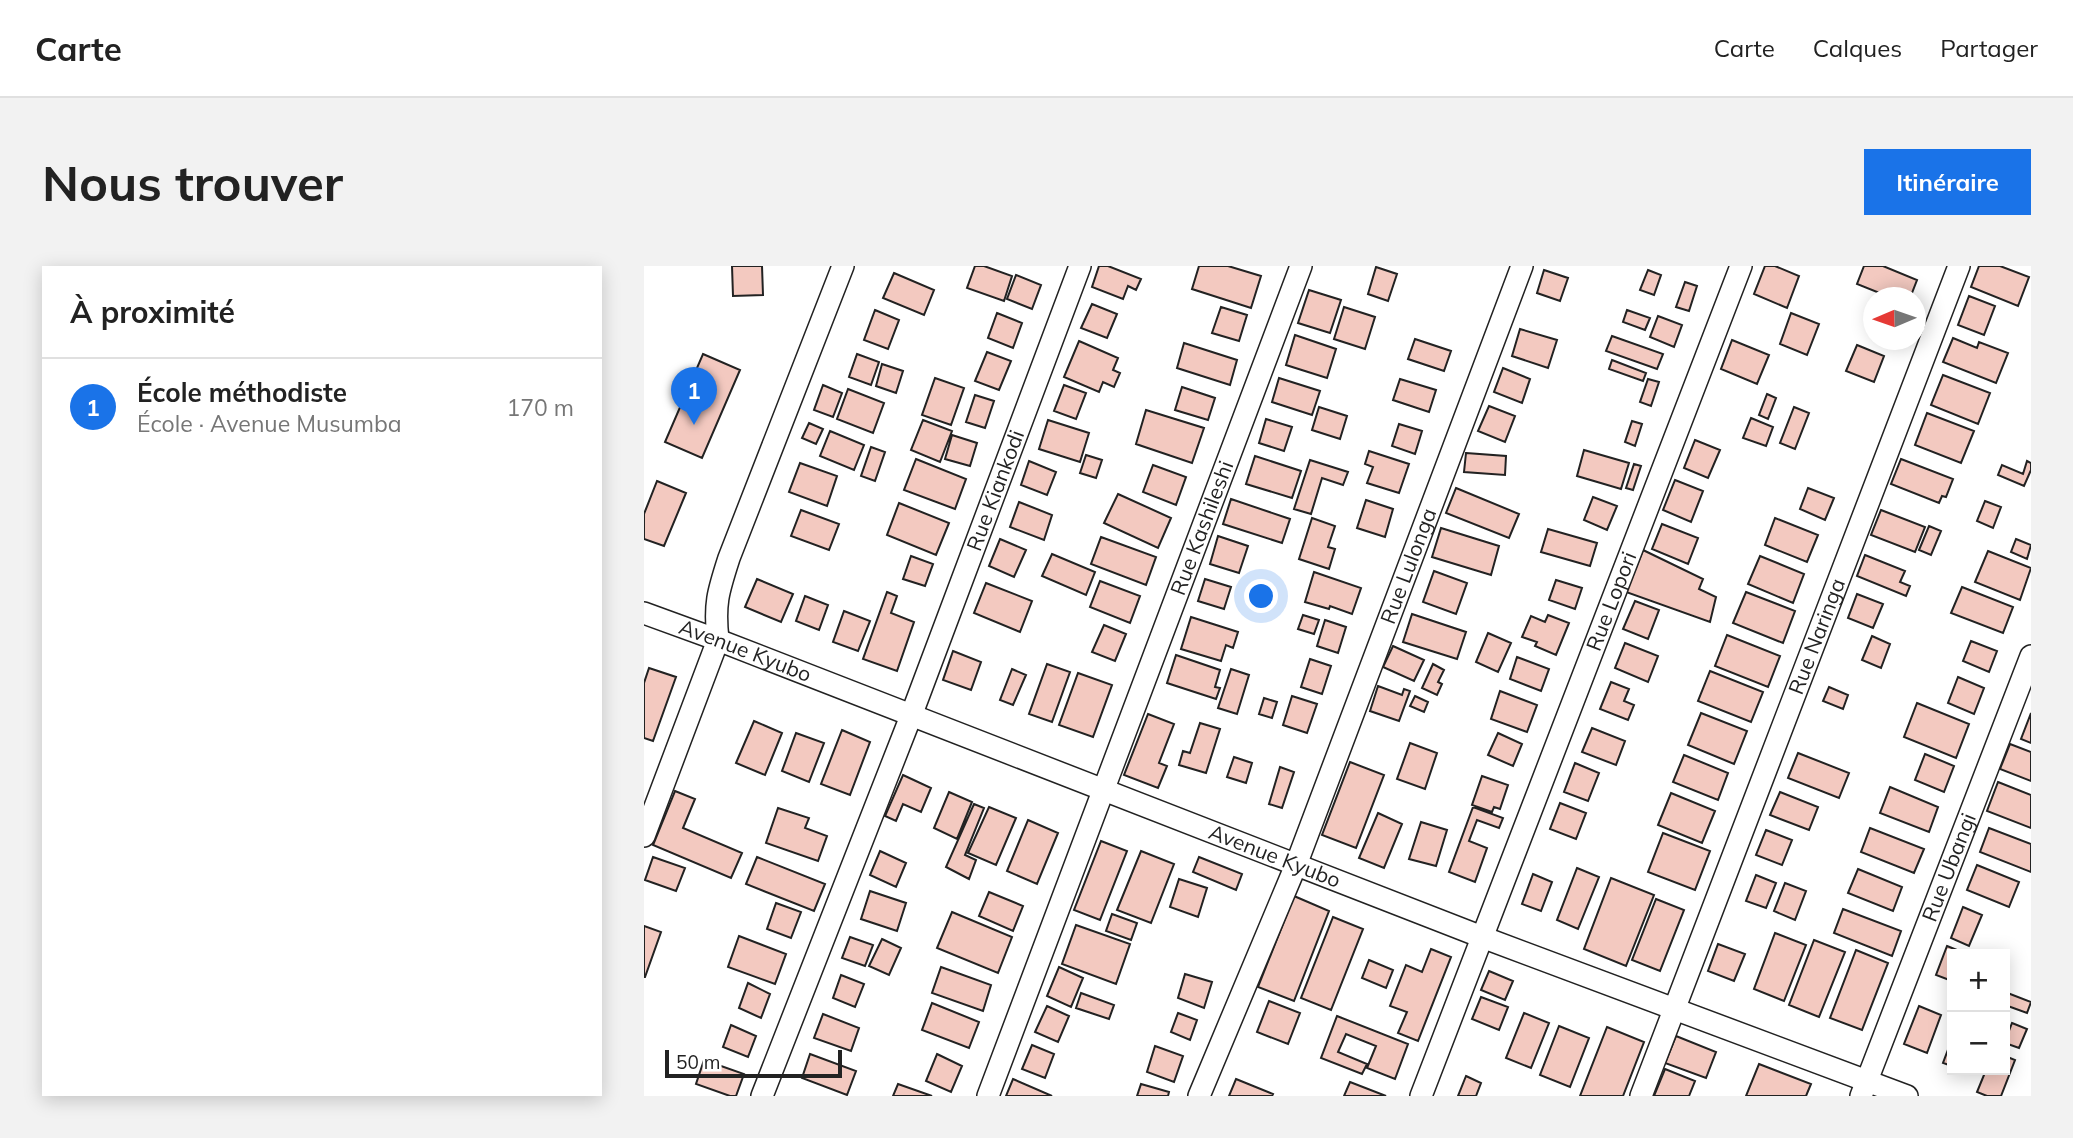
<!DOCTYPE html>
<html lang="fr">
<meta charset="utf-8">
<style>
:root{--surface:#fff;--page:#f2f2f2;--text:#222;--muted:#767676;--line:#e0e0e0;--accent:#1a73e8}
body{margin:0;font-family:Mulish,sans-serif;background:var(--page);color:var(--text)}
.controls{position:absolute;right:21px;bottom:21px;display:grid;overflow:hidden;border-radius:0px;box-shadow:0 4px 18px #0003}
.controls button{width:63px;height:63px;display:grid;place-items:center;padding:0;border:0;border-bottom:2px solid var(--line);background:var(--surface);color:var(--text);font:35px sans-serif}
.compass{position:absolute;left:1219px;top:21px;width:63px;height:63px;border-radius:50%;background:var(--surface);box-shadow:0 4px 18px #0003;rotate:268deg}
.scale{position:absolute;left:21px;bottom:18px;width:177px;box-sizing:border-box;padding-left:7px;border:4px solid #222;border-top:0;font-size:19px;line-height:24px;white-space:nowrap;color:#222;-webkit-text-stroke:5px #fff;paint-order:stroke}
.you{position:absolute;left:618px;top:331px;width:24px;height:24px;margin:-18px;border:5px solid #fff;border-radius:50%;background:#1a73e8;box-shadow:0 0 0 10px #1a73e833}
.badge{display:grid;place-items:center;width:46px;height:46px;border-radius:50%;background:var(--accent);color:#fff;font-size:23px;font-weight:700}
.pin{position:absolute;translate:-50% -58px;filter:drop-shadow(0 2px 4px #0008)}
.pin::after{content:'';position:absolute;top:37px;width:24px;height:21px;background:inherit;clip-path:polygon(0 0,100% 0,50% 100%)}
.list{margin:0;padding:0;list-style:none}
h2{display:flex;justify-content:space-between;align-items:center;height:91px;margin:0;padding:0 28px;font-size:30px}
h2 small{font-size:23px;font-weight:400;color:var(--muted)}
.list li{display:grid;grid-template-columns:46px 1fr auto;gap:21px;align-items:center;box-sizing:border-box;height:98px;padding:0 28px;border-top:2px solid var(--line)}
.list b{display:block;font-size:26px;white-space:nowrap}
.list p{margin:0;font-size:23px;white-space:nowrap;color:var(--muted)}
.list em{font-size:23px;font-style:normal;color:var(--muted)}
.map{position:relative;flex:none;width:1387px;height:830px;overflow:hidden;border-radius:0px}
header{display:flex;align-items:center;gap:42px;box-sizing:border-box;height:98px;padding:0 35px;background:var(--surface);border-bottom:2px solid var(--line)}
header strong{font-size:33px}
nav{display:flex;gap:38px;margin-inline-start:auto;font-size:24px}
.intro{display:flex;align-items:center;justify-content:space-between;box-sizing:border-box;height:168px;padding:0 42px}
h1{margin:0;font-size:49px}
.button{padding:18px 32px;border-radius:0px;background:var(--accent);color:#fff;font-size:24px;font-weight:700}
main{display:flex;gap:42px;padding:0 42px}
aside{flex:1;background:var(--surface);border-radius:0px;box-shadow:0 4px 18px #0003}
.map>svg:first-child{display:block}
.building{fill:#f3c9c0;stroke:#222;stroke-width:2}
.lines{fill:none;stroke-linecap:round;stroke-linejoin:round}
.minor-casing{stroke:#222;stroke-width:24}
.minor{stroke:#fff;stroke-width:21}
.labels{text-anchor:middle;stroke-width:5;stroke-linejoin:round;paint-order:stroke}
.street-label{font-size:21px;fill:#222;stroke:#fff}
</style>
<header>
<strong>Carte</strong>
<nav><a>Carte</a><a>Calques</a><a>Partager</a></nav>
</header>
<div class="intro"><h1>Nous trouver</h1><a class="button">Itinéraire</a></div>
<main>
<aside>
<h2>À proximité<small></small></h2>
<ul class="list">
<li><span class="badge">1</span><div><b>École méthodiste</b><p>École · Avenue Musumba</p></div><em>170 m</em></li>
</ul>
</aside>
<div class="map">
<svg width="1387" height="830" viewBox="0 0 1387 830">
<rect width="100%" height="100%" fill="#fff"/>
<path class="building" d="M88 0H118L119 29 89 30Z
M331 0H340L368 10 360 35 323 22Z
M455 0H464L497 13 492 24 484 20 479 33 448 21Z
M555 0H584L617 10 607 42 548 23Z
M1121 0H1131L1155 10 1143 42 1110 28Z
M1220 0H1239L1273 14 1266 32H1248L1213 18Z
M1335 0H1356L1385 11 1374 40 1327 21Z
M732 1 753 8 744 35 724 28Z
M900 4 924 12 916 35 893 27Z
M1004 4 1017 9 1010 29 996 24Z
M250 7 290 24 280 49 239 32Z
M372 9 397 19 388 43 363 33Z
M1041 16 1053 20 1045 45 1032 41Z
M665 24 697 34 686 67 654 57Z
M1325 30 1351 40 1340 69 1314 59Z
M448 38 473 48 463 72 437 62Z
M577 41 603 49 595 75 568 67Z
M700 41 731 51 721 83 690 73Z
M231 44 255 54 244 83 220 74Z
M983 44 1006 52 1001 64 979 56Z
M353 47 378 57 369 82 344 72Z
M1147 47 1175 58 1163 89 1136 78Z
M1014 50 1038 59 1030 81 1006 71Z
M876 63 913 74 904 102 868 90Z
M651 69 692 83 683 112 642 99Z
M968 70 1019 88 1013 103 962 85Z
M1309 72 1333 82 1335 76 1364 87 1352 117 1299 96Z
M771 73 807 85 800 105 764 93Z
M1088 74 1125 89 1113 118 1077 103Z
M435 75 474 92 469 104 476 107 470 121 459 116 455 126 420 111Z
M540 77 593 94 586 119 533 102Z
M1213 79 1240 90 1230 116 1202 105Z
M343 86 367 95 355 124 331 115Z
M59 88 96 104 58 192 21 176Z
M213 88 235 96 227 119 205 111Z
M968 94 1002 107 999 115 965 103Z
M238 98 259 105 252 127 232 120Z
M859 102 886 113 878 137 850 126Z
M1299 109 1346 127 1334 158 1287 139Z
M291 112 320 122 307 159 278 149Z
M635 112 676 125 668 149 628 136Z
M756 113 792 124 785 146 749 134Z
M1004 113 1015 116 1007 140 996 136Z
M179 119 198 127 189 151 170 144Z
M420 119 442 127 432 153 410 145Z
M538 121 571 132 564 154 531 144Z
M204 123 240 137 229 167 193 153Z
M1123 128 1132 132 1124 153 1115 149Z
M331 129 350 135 341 162 322 156Z
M845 140 871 150 861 176 834 165Z
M675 141 703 150 696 173 668 164Z
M1150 141 1165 147 1151 183 1136 177Z
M502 144 560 162 548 197 492 178Z
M1283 147 1330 165 1317 197 1271 179Z
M1107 152 1129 161 1122 180 1099 172Z
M622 153 648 161 640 185 615 177Z
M279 154 308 165 296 196 267 184Z
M404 154 445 167 436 196 395 183Z
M988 155 998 158 991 180 981 176Z
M165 157 179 163 172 178 158 172Z
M755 158 778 165 771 188 748 180Z
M186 165 220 179 210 204 176 190Z
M308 169 333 177 326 200 301 193Z
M1051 174 1076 184 1064 212 1040 202Z
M227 181 241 186 231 215 217 210Z
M940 184 985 197 977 223 933 210Z
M725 185 765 198 755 227 723 217 729 201 721 198Z
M822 187 862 190 861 209 820 206Z
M442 189 458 194 452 212 436 207Z
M611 190 657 205 648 232 602 218Z
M272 193 322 213 311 243 260 224Z
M1257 193 1309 213 1302 231 1298 230 1295 237 1247 218Z
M666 194 704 206 699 219 678 212 667 248 650 243Z
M385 195 412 206 403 229 377 219Z
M1383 195 1387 197V204L1380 220 1354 209 1358 199 1379 208Z
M156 197 193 210 183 240 145 226Z
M990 198 997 200 989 224 982 222Z
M509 199 542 211 532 239 499 226Z
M1031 214 1059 225 1047 256 1019 244Z
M13 215 42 227 20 280 0 273V248Z
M812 222 875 248 865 272 802 247Z
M1164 222 1190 232 1181 254 1156 243Z
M474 228 527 252 514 282 460 257Z
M949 231 973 240 963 264 940 254Z
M587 233 646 253 638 277 579 258Z
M722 234 749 243 741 271 713 262Z
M1341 235 1357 241 1349 262 1333 255Z
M375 236 408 249 400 274 366 261Z
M255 237 305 257 292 289 243 269Z
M157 244 195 258 185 284 147 270Z
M1237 244 1281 261 1271 286 1227 269Z
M668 252 691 260 684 281 691 283 685 303 655 293Z
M1131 252 1174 269 1163 296 1121 279Z
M1018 258 1054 272 1044 298 1008 283Z
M1285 260 1297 265 1287 289 1275 284Z
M797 262 855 280 847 309 788 291Z
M904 263 953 277 946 300 897 286Z
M574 270 604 280 595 307 566 298Z
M457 271 512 291 502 319 447 298Z
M356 273 382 284 370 311 345 300Z
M1372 273 1387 279 1383 293 1367 286Z
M999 284 1059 313 1055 323 1072 331 1066 356 982 326Z
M1344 285 1387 302 1376 334 1331 316Z
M408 288 451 306 442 329 398 310Z
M1221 289 1261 305 1256 316 1266 320 1262 330 1213 310Z
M267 290 289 298 281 320 259 313Z
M1116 290 1160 308 1149 337 1104 318Z
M790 305 823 317 812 348 779 336Z
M670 306 717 322 708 348 686 340 685 343 661 336Z
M113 313 149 328 137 356 101 341Z
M561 313 587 321 580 343 554 335Z
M912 314 938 322 931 343 905 334Z
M456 315 496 330 486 357 446 341Z
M342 317 388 335 376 366 330 347Z
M1318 321 1369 341 1359 367 1307 347Z
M243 326 253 330 247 347 270 356 253 405 219 393Z
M1102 326 1151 345 1139 377 1089 357Z
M1213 328 1239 338 1229 362 1204 352Z
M161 330 184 339 175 364 152 355Z
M991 335 1015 344 1004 373 979 363Z
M200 345 226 355 214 385 189 376Z
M768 348 822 366 813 393 759 376Z
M659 349 675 354 670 368 654 363Z
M904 349 925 357 912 389 891 380 893 376 878 371 887 350 901 356Z
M547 351 594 366 589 382 582 379 577 395 537 383Z
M681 354 702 361 694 387 673 380Z
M460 359 482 368 471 395 448 386Z
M844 367 867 377 854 406 832 396Z
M1083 369 1136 390 1124 421 1071 400Z
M1228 370 1246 378 1237 402 1218 394Z
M1327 375 1353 385 1345 406 1319 395Z
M981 377 1014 390 1004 416 971 402Z
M749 380 780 394 770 415 739 401Z
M309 385 337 396 327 424 299 414Z
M532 389 576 404 571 421 576 422 572 433 523 417Z
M873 391 905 403 897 425 866 413Z
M666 393 687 400 678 428 657 421Z
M403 398 426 406 408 456 385 448Z
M789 398 800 404 794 416 798 418 793 429 778 422Z
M5 402 32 411 9 475 0 472V417Z
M368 403 382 409 369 439 356 434Z
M587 403 605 409 593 448 574 442Z
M1066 405 1119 426 1107 456 1054 435Z
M434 407 468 419 449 471 415 459Z
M1314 411 1340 422 1330 448 1304 437Z
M967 416 985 423 980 435 990 439 984 454 956 443Z
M734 420 758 429 760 423 766 425 755 455 726 445Z
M1185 421 1204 429 1199 443 1179 435Z
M856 425 893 439 883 466 847 453Z
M648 430 673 438 663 467 639 459Z
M771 430 784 436 780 446 766 440Z
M620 432 633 436 628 452 615 448Z
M1273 437 1325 458 1312 492 1260 471Z
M1057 447 1103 465 1090 498 1044 479Z
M1387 447V477L1377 473Z
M504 448 530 458 515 497 523 500 514 522 480 509Z
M110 455 138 467 121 509 92 497Z
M556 457 576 463 562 507 535 499 539 485 546 487Z
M948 462 981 475 972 499 938 486Z
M198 464 226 476 206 529 177 518Z
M152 467 180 477 165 516 138 505Z
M854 467 878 478 869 500 844 489Z
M766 477 793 487 781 523 753 513Z
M1366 478 1387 486V515L1356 503Z
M1154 487 1205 507 1195 532 1144 512Z
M1281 488 1310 500 1300 526 1271 514Z
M1040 489 1084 507 1074 534 1029 516Z
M590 491 608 497 602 517 583 511Z
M706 496 740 509 712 582 678 569Z
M931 497 955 507 944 535 920 526Z
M636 501 650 506 638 542 625 538Z
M259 509 287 522 277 546 259 538 252 555 241 550Z
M838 510 864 519 856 543 850 541 848 546 828 539Z
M1354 516 1387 529V562L1343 545Z
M1246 521 1294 541 1285 566 1236 547Z
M31 525 51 533 39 562 98 587 87 612 9 579Z
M305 526 328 536 313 573 290 562Z
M1136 526 1174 541 1165 564 1126 549Z
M1027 527 1071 545 1058 577 1014 559Z
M916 537 942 547 932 573 906 563Z
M330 538 340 542 321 589 332 594 325 613 302 601Z
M345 541 372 552 352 599 324 587Z
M829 541 859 552 855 562 833 554 825 575 843 582 831 616 805 606Z
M134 542 165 552 161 562 183 570 174 595 122 577Z
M734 547 758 558 740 602 715 592Z
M384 554 414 567 393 618 363 605Z
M777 556 803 564 792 600 765 593Z
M1226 562 1280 583 1270 607 1217 586Z
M1345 562 1387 578V606L1336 586Z
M1122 564 1148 574 1138 599 1112 589Z
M1019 567 1066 585 1051 624 1004 606Z
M457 575 483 585 456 654 430 644Z
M236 585 262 597 252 621 226 609Z
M497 585 530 598 507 657 473 644Z
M9 591 41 602 32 625 1 614Z
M113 591 181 618 170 645 102 618Z
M555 591 598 608 592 624 549 606Z
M1333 599 1375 616 1365 641 1323 624Z
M933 602 955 611 934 663 913 654Z
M1214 603 1258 621 1249 645 1204 627Z
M889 608 908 616 897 645 878 638Z
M1112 609 1132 617 1122 642 1102 635Z
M967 612 1010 629 982 700 940 683Z
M535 613 563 622 554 651 526 641Z
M1141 617 1162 625 1151 654 1130 645Z
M226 625 262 637 253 665 217 653Z
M345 626 379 640 369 665 335 650Z
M650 630 685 645 650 735 614 721Z
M1012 633 1040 644 1016 705 988 694Z
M132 637 157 646 147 672 123 663Z
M1319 641 1338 649 1325 680 1307 672Z
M1199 643 1257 665 1248 690 1190 667Z
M308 646 368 671 354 707 293 682Z
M468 648 493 657 487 674 462 665Z
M689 651 719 663 687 744 657 732Z
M432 659 486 678 472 718 418 698Z
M0 660 17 666 1 711H0Z
M1131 667 1162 679 1140 735 1110 723Z
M95 670 142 688 131 718 84 701Z
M206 671 229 679 221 700 198 692Z
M238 673 257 682 245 709 225 700Z
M1170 674 1201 686 1175 751 1145 739Z
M1074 678 1101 688 1090 715 1064 705Z
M1303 680 1323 688H1308V715L1292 709Z
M787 683 807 691 774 775 754 767 763 746 746 740 762 699 778 706Z
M1212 684 1244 697 1218 764 1186 752Z
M725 694 749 704 742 722 718 712Z
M297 701 347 719 339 745 288 727Z
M415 701 439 712 427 741 403 730Z
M845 705 869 715 861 734 837 724Z
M541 708 568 716 560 742 534 732Z
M197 709 220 718 211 741 189 732Z
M104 717 126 728 117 752 95 742Z
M1361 726 1387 736 1383 747 1361 739Z
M437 727 470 739 465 753 432 742Z
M837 731 864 741 855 764 828 753Z
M625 735 656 747 644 778 613 766Z
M288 737 335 756 325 782 278 764Z
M403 740 425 750 414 776 391 766Z
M1275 740 1297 749 1283 787 1260 778Z
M534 747 553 754 546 774 527 766Z
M880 747 905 757 887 802 862 792Z
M179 748 215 762 207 785 170 772Z
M693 750 764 778 751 813 723 802 732 780 702 768 694 786 723 798 718 808 677 792Z
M1368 757 1383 763 1375 782 1361 777V770H1363Z
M87 759 112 770 104 791 79 781Z
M915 760 945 772 926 821 896 809Z
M963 761 1000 776 979 830H936Z
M1032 770 1072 786 1062 812 1021 797Z
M1308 773V800L1299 797Z
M388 779 410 788 401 812 378 803Z
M511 780 539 790 530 816 503 806Z
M166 788 212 805 203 829 158 812Z
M293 788 318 800 307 826 282 815Z
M1361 790 1371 794 1357 830H1343L1333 826 1342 804H1361Z
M60 794 100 808 92 830H86L52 818Z
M1115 798 1167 818 1162 830H1102Z
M1021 803 1051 815 1045 830H1010Z
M822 810 837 817 832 830H814Z
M369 813 408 830H362Z
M592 813 629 828 628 830H585Z
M706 816 742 830H700Z
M254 818 288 830H249Z
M497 818 525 826 524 830H493Z"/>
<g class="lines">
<defs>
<g id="minor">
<path id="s1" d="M0 347 74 374 838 671 1263 830"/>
<path d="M0 570 74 374C70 338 74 326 85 292L199 0"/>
<path id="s2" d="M118 830 267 450 436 0"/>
<path id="s3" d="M344 830 657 0"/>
<path id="s4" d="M555 830 652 599 878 0"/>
<path id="s5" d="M777 830 1097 0"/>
<path id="s6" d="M997 830 1315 0"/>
<path id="s7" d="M1217 830 1387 390"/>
</g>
</defs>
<use href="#minor" class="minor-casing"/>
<use href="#minor" class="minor"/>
</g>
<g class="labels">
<g class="street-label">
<text dy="7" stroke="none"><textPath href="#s2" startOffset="649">Rue Kiankodi</textPath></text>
<text dy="7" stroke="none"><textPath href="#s3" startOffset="607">Rue Kashileshi</textPath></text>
<text dy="7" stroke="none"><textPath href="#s4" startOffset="570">Rue Lulonga</textPath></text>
<text dy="7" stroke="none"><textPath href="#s5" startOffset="530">Rue Lopori</textPath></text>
<text dy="7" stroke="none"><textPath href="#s6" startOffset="492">Rue Naringa</textPath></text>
<text dy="7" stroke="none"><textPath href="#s1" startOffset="108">Avenue Kyubo</textPath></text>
<text dy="7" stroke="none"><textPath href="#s1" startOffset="676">Avenue Kyubo</textPath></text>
<text dy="7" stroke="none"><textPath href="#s7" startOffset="245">Rue Ubangi</textPath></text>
</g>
</g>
</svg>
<div class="controls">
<button>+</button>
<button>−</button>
</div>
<svg class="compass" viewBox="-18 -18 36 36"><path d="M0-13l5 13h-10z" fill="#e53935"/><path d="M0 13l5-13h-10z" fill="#767676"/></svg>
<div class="scale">50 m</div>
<div class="you"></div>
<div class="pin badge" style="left:50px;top:159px">1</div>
</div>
</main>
